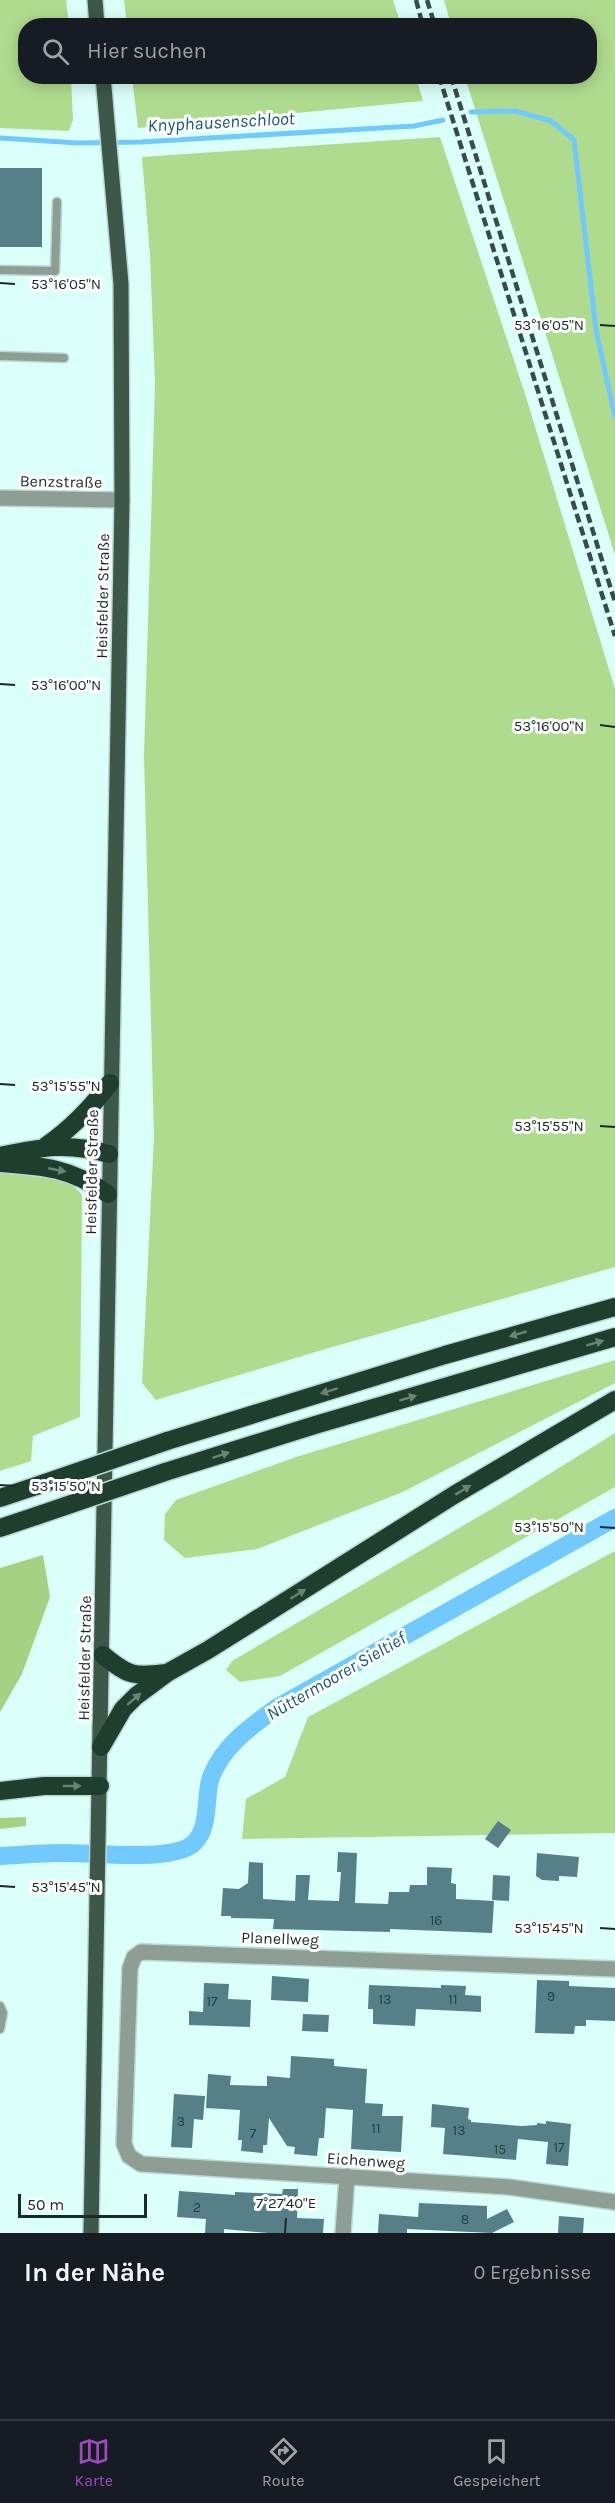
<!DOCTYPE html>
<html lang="de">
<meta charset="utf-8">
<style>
:root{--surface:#171b24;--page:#20242c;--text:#f1f3f6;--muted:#9ea1a6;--line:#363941;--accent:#9b4bbb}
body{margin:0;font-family:Karla,sans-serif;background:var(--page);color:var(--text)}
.scale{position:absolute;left:18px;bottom:15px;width:129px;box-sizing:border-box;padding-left:6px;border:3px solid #192b28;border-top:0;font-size:16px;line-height:21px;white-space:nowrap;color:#192b28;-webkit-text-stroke:4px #fff;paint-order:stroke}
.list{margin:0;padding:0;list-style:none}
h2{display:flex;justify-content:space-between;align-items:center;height:78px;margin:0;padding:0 24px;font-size:26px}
h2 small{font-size:20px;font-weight:400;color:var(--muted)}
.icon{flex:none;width:33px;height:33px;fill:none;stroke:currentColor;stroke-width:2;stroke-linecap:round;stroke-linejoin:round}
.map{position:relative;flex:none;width:615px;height:2233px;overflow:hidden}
.search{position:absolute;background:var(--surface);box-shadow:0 3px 15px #0003;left:18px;right:18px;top:18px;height:66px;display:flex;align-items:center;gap:15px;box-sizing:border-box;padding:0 21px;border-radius:24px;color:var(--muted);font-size:22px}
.sheet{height:186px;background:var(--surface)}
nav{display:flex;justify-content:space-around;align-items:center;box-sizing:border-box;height:84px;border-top:2px solid var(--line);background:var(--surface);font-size:16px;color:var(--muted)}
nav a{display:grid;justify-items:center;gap:3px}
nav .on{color:var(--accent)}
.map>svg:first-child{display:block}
.green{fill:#afdb8e}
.forest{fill:#a5d183}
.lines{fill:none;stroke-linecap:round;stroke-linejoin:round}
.stream{stroke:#71c9fe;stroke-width:5}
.canal{stroke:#71c9fe;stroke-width:18}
.building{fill:#567f87}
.service-casing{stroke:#b8d9d3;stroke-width:11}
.minor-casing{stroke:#b8d9d3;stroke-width:18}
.primary-casing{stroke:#b8d9d3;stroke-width:18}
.motorway-casing{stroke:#b8d9d3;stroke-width:21}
.service{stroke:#8f9e95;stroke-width:8}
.minor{stroke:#8f9e95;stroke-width:15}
.primary{stroke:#3d5748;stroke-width:15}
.motorway{stroke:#1f3e2d;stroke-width:18}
.rail{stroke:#374c48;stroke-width:4.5;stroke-dasharray:9 4.5;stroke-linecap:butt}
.motorway-bridge-casing{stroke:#b8d9d3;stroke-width:21;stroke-linecap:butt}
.motorway-bridge{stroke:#1f3e2d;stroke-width:18}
.oneway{fill:#6d8276}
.ticks{fill:none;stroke:#192b28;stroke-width:2}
.labels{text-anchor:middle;stroke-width:6;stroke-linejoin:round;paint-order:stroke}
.number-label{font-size:14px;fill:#284040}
.street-label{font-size:16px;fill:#192b28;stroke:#fff}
.water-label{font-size:18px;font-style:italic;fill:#14587b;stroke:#fff}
.ticks-label{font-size:15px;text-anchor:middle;fill:#192b28;stroke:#fff;stroke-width:6;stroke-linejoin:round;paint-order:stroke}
</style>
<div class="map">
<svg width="615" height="2233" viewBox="0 0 615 2233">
<rect width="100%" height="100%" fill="#dbfff9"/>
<path class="green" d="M0 0H66L69 25 26 26V76L71 77 73 120 69 131 0 128Z
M124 0H393L401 25H127Z
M444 0H615V555L465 77 590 76V26L451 25Z
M132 77H416L423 101 138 128Z
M440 137 526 397 615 689V1267L329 1348 156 1400 142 1383 154 1137 144 756 155 384 150 255 142 157Z
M0 1169C27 1171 64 1171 82 1195L80 1417 33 1436 31 1461 0 1471Z
M615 1360V1383L403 1492 257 1549 185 1558 164 1540 165 1514 176 1500 296 1457Z
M615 1433V1487L280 1676 240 1682 226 1670 232 1661 512 1497Z
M615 1551V1833L242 1839 246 1799 285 1777 308 1717Z"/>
<path class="forest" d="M43 1555 50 1597 22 1674 0 1712V1568Z
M26 1817V1826L0 1829V1818Z"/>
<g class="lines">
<path class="stream" d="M471 112 515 111 551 121 574 140 596 330 615 417
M0 138 78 143 141 142 414 126 443 120"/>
<path class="canal" d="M0 1856C20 1855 40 1853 59 1853 89 1852 174 1863 194 1843 211 1826 204 1798 211 1777 223 1746 250 1727 276 1708L615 1518"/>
</g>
<path class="building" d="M0 168H42V247H0Z
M498 1821 511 1830 498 1848 485 1839Z
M338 1852 357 1853 355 1903 388 1904 389 1892H409L410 1885H427V1867L452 1868 451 1883 456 1884V1899L494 1901 492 1933 390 1929V1932L273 1929 274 1919 231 1918V1916H221L223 1888 239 1889 248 1883 249 1862 263 1863V1899L295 1901 296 1875H310L308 1900 339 1901 341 1872H337Z
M537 1853 579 1857 577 1877 559 1876V1881L542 1880 536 1876Z
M493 1875 510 1876 509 1901 492 1900Z
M272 1976 309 1979 308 2002 271 2000Z
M537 1980 569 1981V1986L615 1988V2021L586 2020V2026H575L574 2034 535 2033Z
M204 1983 229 1984 228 1999 251 2000 250 2027 189 2025V2011L203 2012Z
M369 1985 441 1988V1985L466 1986 465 1995 481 1996V2012L416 2009 415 2026 373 2024V2009H368Z
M303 2014 329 2015 328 2032 302 2031Z
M291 2056 334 2059V2066L367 2069 365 2103 383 2104 382 2116H403L401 2152 351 2149 353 2110 326 2108 324 2138H319L317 2156 294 2154 295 2147 287 2146 269 2118 267 2145H263V2153L241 2151 242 2140H238L240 2110 206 2108 208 2074 231 2076 230 2085 267 2086V2076L290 2078Z
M174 2094 205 2096 203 2120 194 2119 192 2148 171 2147Z
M432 2104 469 2108 468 2119 471 2120V2122L522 2126 537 2125V2123L546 2124V2121L571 2124 568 2166 546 2164 548 2142 518 2139 516 2160 443 2154 445 2128 431 2127Z
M283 2189H298L297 2218 324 2219 323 2233H268L224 2229V2233H205L206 2219 177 2217 179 2191 235 2195V2192L282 2194Z
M419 2203 487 2206V2219L507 2209 514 2222 492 2233 407 2229V2233H378L379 2214 418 2217Z
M559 2216 584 2218 583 2233H558Z"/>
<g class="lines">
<defs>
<path id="service" d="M0 270 55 271 57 202
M0 356 64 358
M0 2006 3 2013 0 2029"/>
<path id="minor" d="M0 498 122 500
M615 1969 141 1952 134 1957 130 1968 124 2144 129 2156 141 2164 509 2187 615 2202
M343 2233 347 2176"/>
<path id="primary" d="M95 0 97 26
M91 2233 122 500 121 284 103 76"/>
<path id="motorway" d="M46 1146C72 1128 91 1108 110 1083
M0 1156C41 1147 68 1142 109 1154
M0 1163C44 1166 71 1168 108 1194
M167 1441 445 1355 615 1307
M165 1472 315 1425 615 1337
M0 1498 36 1486
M0 1528 36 1516
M103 1655C128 1676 134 1677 166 1673
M101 1747 123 1709 136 1696 167 1673 208 1650 454 1495 615 1400
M0 1791 44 1786H100"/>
</defs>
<use href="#service" class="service-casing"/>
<use href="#minor" class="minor-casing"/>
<use href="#primary" class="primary-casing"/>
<use href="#motorway" class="motorway-casing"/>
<use href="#service" class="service"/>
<use href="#minor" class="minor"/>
<use href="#primary" class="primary"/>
<use href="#motorway" class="motorway"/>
<path class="rail" d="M416 0 423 26
M427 0 435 26
M439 76 615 636
M451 76 615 602"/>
<defs>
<path id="motorway-bridge" d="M36 1486 167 1441
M36 1516 165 1472"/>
</defs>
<use href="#motorway-bridge" class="motorway-bridge-casing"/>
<use href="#motorway-bridge" class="motorway-bridge"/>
</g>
<defs><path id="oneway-solid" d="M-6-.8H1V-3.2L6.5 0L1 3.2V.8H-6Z" transform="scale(1.5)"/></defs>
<g class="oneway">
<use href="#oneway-solid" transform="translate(57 1170) rotate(11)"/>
<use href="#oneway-solid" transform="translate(518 1334) rotate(164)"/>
<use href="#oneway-solid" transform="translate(595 1343) rotate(-16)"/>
<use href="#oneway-solid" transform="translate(329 1391) rotate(163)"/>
<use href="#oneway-solid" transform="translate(408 1398) rotate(-16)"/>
<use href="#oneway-solid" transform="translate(221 1455) rotate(-18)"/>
<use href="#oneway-solid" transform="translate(463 1490) rotate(-31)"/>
<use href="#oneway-solid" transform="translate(298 1594) rotate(-32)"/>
<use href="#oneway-solid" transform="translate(134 1699) rotate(-41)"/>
<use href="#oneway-solid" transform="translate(72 1786)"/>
</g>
<path class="ticks" d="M0 283 15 284M600 325 615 326M0 684 15 685M600 725 615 727M0 1084 15 1085M600 1126 615 1127M0 1485 15 1486M600 1527 615 1528M0 1886 15 1887M600 1928 615 1929M285 2233 286 2218"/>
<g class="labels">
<g class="number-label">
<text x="436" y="1925">16</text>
<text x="551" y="2001">9</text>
<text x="385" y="2004">13</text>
<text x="453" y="2004">11</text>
<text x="212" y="2006">17</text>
<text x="181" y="2126">3</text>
<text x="376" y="2133">11</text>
<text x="459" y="2135">13</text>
<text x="253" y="2138">7</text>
<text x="559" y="2152">17</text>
<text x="500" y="2154">15</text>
<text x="197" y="2212">2</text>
<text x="465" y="2224">8</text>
</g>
<g class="street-label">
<text transform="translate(61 481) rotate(1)" y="6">Benzstraße</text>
<text transform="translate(102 596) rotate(-89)" y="6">Heisfelder Straße</text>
<text transform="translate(91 1172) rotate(-89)" y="6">Heisfelder Straße</text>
<text transform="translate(84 1658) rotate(-89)" y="6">Heisfelder Straße</text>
<text transform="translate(280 1938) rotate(2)" y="6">Planellweg</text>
<text transform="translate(366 2160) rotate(4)" y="6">Eichenweg</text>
</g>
<g class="water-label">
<text transform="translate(221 122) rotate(-3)" y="6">Knyphausenschloot</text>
<text transform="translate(336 1676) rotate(-30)" y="6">Nüttermoorer Sieltief</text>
</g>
</g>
<g class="ticks-label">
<text x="66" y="289">53°16'05"N</text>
<text x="549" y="330">53°16'05"N</text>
<text x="66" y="690">53°16'00"N</text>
<text x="549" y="731">53°16'00"N</text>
<text x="66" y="1091">53°15'55"N</text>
<text x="549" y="1131">53°15'55"N</text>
<text x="66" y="1491">53°15'50"N</text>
<text x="549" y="1532">53°15'50"N</text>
<text x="66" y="1892">53°15'45"N</text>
<text x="549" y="1933">53°15'45"N</text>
<text x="286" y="2208">7°27'40"E</text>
</g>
</svg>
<div class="scale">50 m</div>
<div class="search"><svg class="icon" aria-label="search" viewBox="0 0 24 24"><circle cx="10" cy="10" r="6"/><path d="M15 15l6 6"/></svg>Hier suchen</div>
</div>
<section class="sheet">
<h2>In der Nähe<small>0 Ergebnisse</small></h2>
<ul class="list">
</ul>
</section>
<nav>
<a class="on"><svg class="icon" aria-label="map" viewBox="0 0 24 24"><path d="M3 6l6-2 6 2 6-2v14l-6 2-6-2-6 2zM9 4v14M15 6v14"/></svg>Karte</a>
<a><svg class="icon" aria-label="directions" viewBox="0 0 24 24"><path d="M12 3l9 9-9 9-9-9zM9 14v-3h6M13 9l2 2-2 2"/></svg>Route</a>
<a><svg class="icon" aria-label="saved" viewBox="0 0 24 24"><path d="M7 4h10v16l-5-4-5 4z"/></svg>Gespeichert</a>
</nav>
